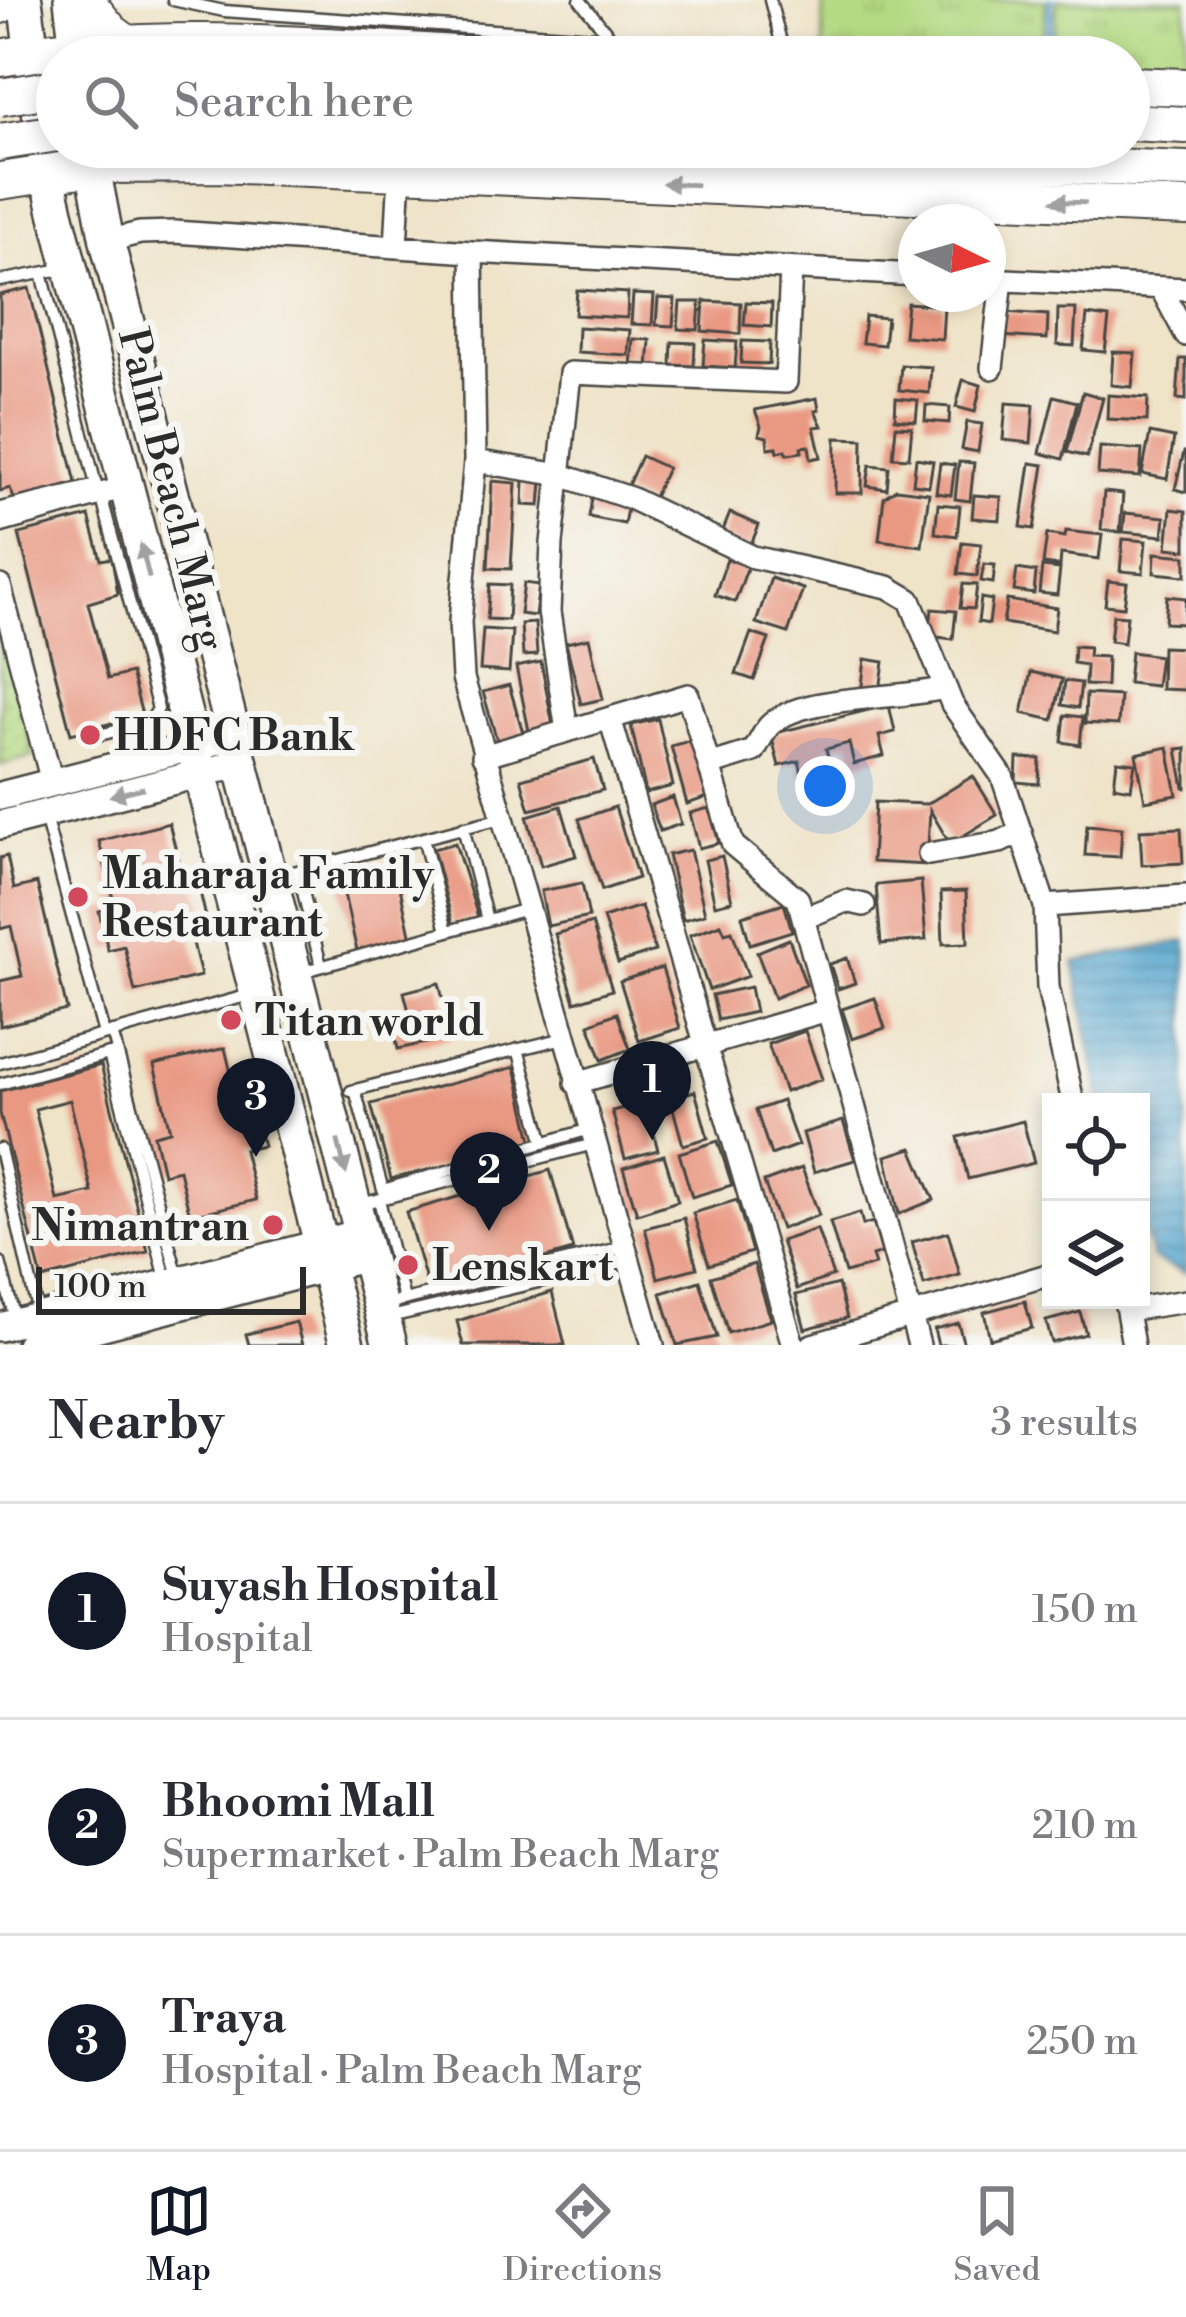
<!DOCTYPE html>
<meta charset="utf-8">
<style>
:root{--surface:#fff;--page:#f7f7f7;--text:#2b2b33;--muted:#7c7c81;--line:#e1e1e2;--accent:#111827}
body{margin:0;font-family:"Libre Bodoni",serif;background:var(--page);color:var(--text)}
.controls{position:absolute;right:36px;bottom:36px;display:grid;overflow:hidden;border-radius:0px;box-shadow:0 6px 18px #0003}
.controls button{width:108px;height:108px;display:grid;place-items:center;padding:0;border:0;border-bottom:3px solid var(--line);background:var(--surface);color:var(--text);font:60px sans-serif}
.compass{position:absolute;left:898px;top:204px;width:108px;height:108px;border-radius:50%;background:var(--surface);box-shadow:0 6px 18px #0003;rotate:95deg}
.scale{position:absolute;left:36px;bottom:30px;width:270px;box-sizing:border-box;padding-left:12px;border:6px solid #2b2b2b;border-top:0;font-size:33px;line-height:42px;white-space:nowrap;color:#2b2b2b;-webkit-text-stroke:9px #f6f6f2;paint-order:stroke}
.you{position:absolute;left:825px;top:786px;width:42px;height:42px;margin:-30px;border:9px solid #fff;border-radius:50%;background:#1a73e8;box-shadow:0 0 0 18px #1a73e833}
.badge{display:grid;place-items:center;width:78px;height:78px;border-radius:50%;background:var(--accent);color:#fff;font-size:39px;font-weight:700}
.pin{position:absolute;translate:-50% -99px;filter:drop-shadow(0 3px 6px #0008)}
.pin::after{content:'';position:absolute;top:63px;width:42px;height:36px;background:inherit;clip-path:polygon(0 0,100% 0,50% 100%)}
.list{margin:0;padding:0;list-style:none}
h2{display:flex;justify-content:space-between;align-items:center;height:156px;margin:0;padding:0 48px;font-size:51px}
h2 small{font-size:39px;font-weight:400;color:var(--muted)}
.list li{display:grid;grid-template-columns:78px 1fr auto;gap:36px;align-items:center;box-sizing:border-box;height:216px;padding:0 48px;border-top:3px solid var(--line)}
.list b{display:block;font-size:45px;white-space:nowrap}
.list p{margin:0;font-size:39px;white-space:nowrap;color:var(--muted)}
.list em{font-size:39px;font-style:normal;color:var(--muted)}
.icon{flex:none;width:66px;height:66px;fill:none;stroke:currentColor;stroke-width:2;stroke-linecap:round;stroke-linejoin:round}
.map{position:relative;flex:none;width:1186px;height:1345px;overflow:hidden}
.search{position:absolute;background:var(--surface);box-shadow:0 6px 18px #0003;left:36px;right:36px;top:36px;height:132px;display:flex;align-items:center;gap:30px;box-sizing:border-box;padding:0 42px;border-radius:66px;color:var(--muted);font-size:45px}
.sheet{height:804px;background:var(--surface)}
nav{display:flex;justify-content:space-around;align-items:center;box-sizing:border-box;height:168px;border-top:3px solid var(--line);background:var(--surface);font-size:33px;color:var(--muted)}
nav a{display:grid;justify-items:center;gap:6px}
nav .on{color:var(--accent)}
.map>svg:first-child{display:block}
.grass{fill:url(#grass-tufts);stroke:#708257;stroke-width:3}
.park{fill:url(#park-dots);stroke:#708257;stroke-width:3}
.water{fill:url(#water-rules);stroke:#3e687c;stroke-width:3}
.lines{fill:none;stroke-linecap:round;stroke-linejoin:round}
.stream{stroke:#52a4cd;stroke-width:6}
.building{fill:#e99882;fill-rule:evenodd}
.service-casing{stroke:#484743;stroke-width:15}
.minor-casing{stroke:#484743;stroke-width:26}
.tertiary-casing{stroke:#484743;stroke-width:32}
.primary-casing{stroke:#484743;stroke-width:38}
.trunk-casing{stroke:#484743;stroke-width:40}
.service{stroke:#fff;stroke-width:10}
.minor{stroke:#fff;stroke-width:21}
.tertiary{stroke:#fff;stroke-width:27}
.primary{stroke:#fff;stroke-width:33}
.trunk{stroke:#fff;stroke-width:36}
.trunk-bridge-casing{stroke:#484743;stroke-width:40;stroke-linecap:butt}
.trunk-bridge{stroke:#fff;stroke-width:36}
.oneway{fill:#a0a0a0}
.poi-dot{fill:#d1495b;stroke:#f6f6f2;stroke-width:4.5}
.labels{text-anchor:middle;stroke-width:12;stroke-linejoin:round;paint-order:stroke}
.street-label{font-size:42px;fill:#2b2b2b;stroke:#f6f6f2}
.poi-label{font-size:42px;font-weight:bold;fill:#2b2b2b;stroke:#f6f6f2;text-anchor:start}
</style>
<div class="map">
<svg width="1186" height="1345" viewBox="0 0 1186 1345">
<defs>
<pattern id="grass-tufts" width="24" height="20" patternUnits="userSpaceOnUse" patternTransform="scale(3)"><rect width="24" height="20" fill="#b4da83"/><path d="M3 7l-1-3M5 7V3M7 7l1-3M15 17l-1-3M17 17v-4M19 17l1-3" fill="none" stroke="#9bbb71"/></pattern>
<pattern id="park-dots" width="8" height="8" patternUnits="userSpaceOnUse" patternTransform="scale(3)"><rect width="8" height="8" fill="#b4da83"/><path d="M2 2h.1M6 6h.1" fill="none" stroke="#9bbb71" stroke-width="1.8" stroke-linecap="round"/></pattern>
<pattern id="water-rules" width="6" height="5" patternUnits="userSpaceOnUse" patternTransform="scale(3)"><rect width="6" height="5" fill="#52a4cd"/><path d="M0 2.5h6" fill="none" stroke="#4486a7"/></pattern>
</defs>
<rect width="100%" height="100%" fill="#f6f6f2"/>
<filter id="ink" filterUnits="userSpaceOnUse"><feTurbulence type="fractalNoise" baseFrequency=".00833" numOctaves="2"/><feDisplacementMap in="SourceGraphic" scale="24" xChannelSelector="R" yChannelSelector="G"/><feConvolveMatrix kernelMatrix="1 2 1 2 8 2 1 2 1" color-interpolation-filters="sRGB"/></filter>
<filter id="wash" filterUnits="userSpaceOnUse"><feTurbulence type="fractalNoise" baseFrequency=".004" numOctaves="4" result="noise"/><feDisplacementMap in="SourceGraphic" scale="48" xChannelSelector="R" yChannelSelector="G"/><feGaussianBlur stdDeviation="2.7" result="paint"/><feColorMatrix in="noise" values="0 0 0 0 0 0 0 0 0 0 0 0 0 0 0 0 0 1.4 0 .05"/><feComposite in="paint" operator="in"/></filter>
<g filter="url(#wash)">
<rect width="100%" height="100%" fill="#efe3c8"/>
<path class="grass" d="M835 0H1046L1042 57H823V5Z
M1057 0H1186V69L1129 66V57H1053Z"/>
<path class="park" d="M0 627 34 756 0 765Z"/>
<path class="water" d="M1186 941V1274L1153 1259 1141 1223V1102H1101L1074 962Z"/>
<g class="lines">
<path class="stream" d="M1049 39 1051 0"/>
</g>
<g id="blocks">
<path class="building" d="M29 288 76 483 15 501 10 488 0 491V295Z
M577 290 628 293 627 318 575 315Z
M633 294 654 295 652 325 631 324Z
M658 298 675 299 673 326 656 325Z
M704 301 741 303 740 334 702 331Z
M680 302H700L698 330 678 329Z
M746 302 772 303 771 327 744 325Z
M907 303 944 306 942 339 904 336Z
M1058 309H1076L1074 346 1057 345Z
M1003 312 1048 315 1047 339 1001 336Z
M1087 315 1109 318 1105 352 1083 350Z
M865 316 887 318 884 345 862 343Z
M578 327 630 330 628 355 577 352Z
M633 339 650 340 648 369 631 368Z
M705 340 737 342 735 368 703 366Z
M742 341 770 342 769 364 741 363Z
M672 342 695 343 694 366 671 365Z
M1113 352 1135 353 1132 387 1111 385Z
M1180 359H1186V400L1177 399Z
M901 365 931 367 929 393 899 390Z
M963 380 981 385 975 412 956 407Z
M1083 392 1103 398 1087 457 1067 452Z
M1108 395 1148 398 1147 421 1107 419Z
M1054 396 1077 402 1063 459 1040 453Z
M817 398 819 410 815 411 822 426 814 427 821 457 811 459 809 446 801 447 802 452 787 454 786 450 778 452 777 447 768 448 767 437 759 435 761 426 755 410Z
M896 398 918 400 916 421 895 419Z
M1006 403 1034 405 1031 443 1003 440Z
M926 405 950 407 949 423 925 421Z
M967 422 982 424 978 452 962 449Z
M896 426 912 427 909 458 893 457Z
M1150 433 1174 438 1167 479 1142 474Z
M836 438 863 439 862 493H835Z
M1100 447 1142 450 1140 477 1098 474Z
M1184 452H1186V492L1175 489Z
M641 456 667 468 650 506 624 494Z
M916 458 933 461 929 486 913 484Z
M959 462 974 463 970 501 955 499Z
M940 463 955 465 951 495 936 493Z
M1030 463 1044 465 1034 529 1021 527Z
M870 465 889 467 887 489 867 486Z
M524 480 542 481 540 506 523 505Z
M492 481 516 483 511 569 488 568Z
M896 489 929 493 922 546 879 540 884 497Z
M593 492 629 499 624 524 589 517Z
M1104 492 1123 494 1120 532 1101 530Z
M974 495 1001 497 1000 520 972 518Z
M938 504 960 506 957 536 935 533Z
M1171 509 1186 511V550L1167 548Z
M730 513 759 525 749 549 720 538Z
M1125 513 1165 517 1163 536 1123 532Z
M89 516 101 560 112 558 118 594 88 603 108 679 131 673 142 715 71 734 19 534Z
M1066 531 1102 535 1099 559 1061 554 1060 566 1043 564 1047 534 1065 537Z
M1123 539 1146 541 1143 573 1120 571Z
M962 542 981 544 977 576 958 574Z
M1155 553 1186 556V576L1154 573Z
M727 559 748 566 735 602 715 595Z
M984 564 995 565 993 583 981 581Z
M1042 567 1060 569 1057 595 1039 593Z
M1017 569 1036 572 1034 594 1014 591Z
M771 578 803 589 788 633 756 623Z
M1108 581 1127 583 1124 607 1105 605Z
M524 583 539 585 535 616 520 614Z
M490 584 510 585 508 620 487 619Z
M963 584 977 585 974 609 960 608Z
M1167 596 1186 598 1184 624 1165 623Z
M981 598 992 600 989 624 978 622Z
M1007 600 1057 608 1054 631 1003 623Z
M932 609 956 611 953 639 929 636Z
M1113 615 1127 616 1124 643 1110 641Z
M535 623 537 655 523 656 521 624Z
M483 629 512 631 509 672 480 670Z
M751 633 769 639 754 680 736 674Z
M589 638 603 699 581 704 566 643Z
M1074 646 1089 647 1088 656 1107 657 1106 686 1085 685 1086 665 1073 663Z
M1162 647 1186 648 1185 690 1161 689Z
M1131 652 1160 656 1156 686 1128 683Z
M865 659 884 662 879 697 861 694Z
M541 662 553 726 529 731 516 667Z
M1031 672 1062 679 1053 720 1022 713Z
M1065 681 1081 683 1078 708 1062 705Z
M509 685 524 736 498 744 483 692Z
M1086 694 1120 696 1118 725 1085 723Z
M889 705 895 732 879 736 884 756 854 764 849 743 826 749 832 771 803 778 799 761 779 766 771 734Z
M1065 715 1083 717 1080 745 1062 742Z
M658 719 673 786 646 793 631 725Z
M692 740 708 797 687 804 671 746Z
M1168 747 1177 795 1145 801 1136 754Z
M1186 748V788H1184L1177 749Z
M1017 758 1040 759 1039 784 1016 782Z
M594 759 603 790 530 810 521 779Z
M1117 761 1135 763 1131 789 1114 786Z
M973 776 997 815 950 844 930 810 927 865 872 862 875 802 927 804Z
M673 797 681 824 660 831 651 805Z
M561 806 576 856 541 866 527 816Z
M615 807 638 878 602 890 579 819Z
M709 808 719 843 699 848 690 813Z
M169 823 185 886 198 883 207 922 189 926 201 976 135 992 124 946 108 950 99 911 115 907 99 841Z
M1087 825 1122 828 1120 857 1085 855Z
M1181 828 1183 863 1142 865 1140 830Z
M455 843 478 917 453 924 433 849Z
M690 850 705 914 683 920 668 855Z
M7 856 14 889 37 883 67 1010 0 1026V981L22 976 11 926 0 929V858Z
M722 856 732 901 715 905 705 860Z
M396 869 411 939 357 951 341 881Z
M921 881 926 940 881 944 876 885Z
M582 883 589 917 548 926 541 891Z
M966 891 968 943 943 944 941 892Z
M784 903 792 931 750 944 742 916Z
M641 906 655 951 618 963 603 918Z
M592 923 612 990 575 1002 555 934Z
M721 924 725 933 732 931 748 976 709 990 690 935Z
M789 939 806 985 774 998 757 952Z
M847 958 855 983 838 989 830 964Z
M662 968 680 1028 639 1041 620 981Z
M439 983 452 1037 398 1049 393 1024 411 1019 404 992Z
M750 987 755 1012 718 1020 712 995Z
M875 998 885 1028 852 1039 842 1009Z
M617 1013 630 1049 602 1060 589 1024Z
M805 1031 822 1079 785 1092 768 1044Z
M225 1048 240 1111 253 1107 263 1146 244 1150 256 1200 190 1216 179 1170 163 1174 154 1135 170 1131 154 1065Z
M101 1065 148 1252 42 1279 0 1113V1091ZM70 1100 92 1192 57 1200 35 1109Z
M515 1067 533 1144 391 1179 371 1104Z
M695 1091 708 1138 683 1145 670 1098Z
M782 1101 798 1145 771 1155 756 1110Z
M645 1102 658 1150 625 1159 612 1111Z
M843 1121 855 1160 814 1172 803 1133Z
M1023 1121 1034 1163 968 1179 958 1137Z
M718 1141 732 1185 692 1197 679 1153Z
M912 1148 934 1200 899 1214 886 1156Z
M664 1155 678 1201 637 1214 623 1168Z
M802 1168 819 1215 781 1229 764 1182Z
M550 1170 573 1250 429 1291 406 1212Z
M737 1200 752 1252 709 1265 693 1213Z
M860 1213 863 1225 873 1222 882 1253 872 1256 875 1265 845 1273 830 1222Z
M684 1218 697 1268 658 1278 645 1228Z
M817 1229 833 1276 797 1289 781 1241Z
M948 1232 960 1275 924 1285 912 1242Z
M754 1264 771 1320 728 1333 711 1277Z
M700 1281 717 1337 677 1345 661 1293Z
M838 1284 847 1318 805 1329 796 1295Z
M552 1292 565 1345H463L457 1321Z
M1025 1301 1032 1328 990 1339 984 1312Z
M1080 1312 1086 1334 1052 1343 1046 1321Z
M296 1322 302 1345H249L246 1334Z
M958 1323 964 1345H938L934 1329Z"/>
</g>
</g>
<g filter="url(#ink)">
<use href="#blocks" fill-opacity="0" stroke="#484743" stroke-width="3"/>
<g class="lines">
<defs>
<path id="service" d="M173 0 224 11 737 47 773 57
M580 0 611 38
M770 0 785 57
M42 273 96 485
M0 281 67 268
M0 508 92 486
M99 735 149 723 158 709 101 495
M45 817 104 1034
M463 827 487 920
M423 838 447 931
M298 871 321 966
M274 877 501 818
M298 973 527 909
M112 1032 178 1277
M518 1049 544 1143
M0 1063 250 995
M0 1084 109 1054 166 1279
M355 1090 383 1190 590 1129
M351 1091 564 1038
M0 1149 38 1313
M379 1200 404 1299
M357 1205 594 1144
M0 1262 16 1323
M383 1305 623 1247
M386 1318 627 1261"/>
<path id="minor" d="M107 241 140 233 174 232 472 252 475 461 460 622 463 678 653 1345
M396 247 400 172
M472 252 916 275
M988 279 1186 289
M1161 288 1186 335
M992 368 1002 279
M475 461 561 475 630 498 753 557 888 587 910 600 952 704 1002 776 1045 906 1048 987 1073 1102
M0 522 126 487
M0 586 52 782
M610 718 793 1345
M567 731 549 612 552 543 570 373 786 382 791 268
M483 756 688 695 733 845 798 899 919 1345
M709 765 754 751C759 743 763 733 769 726 801 693 898 701 943 688
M929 854 1000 842 1021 832
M1045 906 1186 896
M804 918 846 901 864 905
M576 1083 828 1010
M1125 1300 1133 1345
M1127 1310 1186 1301
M812 1345 1051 1274"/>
<path id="tertiary" d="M0 796 234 736
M0 825 241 763
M0 1327 361 1233
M30 1345 367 1257"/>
<path id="primary" d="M25 0 47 172 56 212 347 1345
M71 0 78 57
M89 147 107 241 390 1345"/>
<path id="trunk" d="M85 0 111 32 127 44
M0 5 3 0
M0 58C168 27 343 49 512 57
M1129 85 1186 87
M1129 122 1186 125
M595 147 1186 170
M0 181 107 165 217 164 1186 207"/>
</defs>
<use href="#service" class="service-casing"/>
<use href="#minor" class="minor-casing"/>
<use href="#tertiary" class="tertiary-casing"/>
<use href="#primary" class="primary-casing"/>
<use href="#trunk" class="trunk-casing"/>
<use href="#service" class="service"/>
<use href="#minor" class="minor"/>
<use href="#tertiary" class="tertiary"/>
<use href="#primary" class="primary"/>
<use href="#trunk" class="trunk"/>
<defs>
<path id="trunk-bridge" d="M0 97 57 88
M0 142 57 133"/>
</defs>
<use href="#trunk-bridge" class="trunk-bridge-casing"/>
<use href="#trunk-bridge" class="trunk-bridge"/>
</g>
<defs><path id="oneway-solid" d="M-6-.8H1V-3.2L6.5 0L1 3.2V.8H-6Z" transform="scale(3)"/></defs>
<g class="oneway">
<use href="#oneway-solid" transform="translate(680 184) rotate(-177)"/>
<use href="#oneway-solid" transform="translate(1069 202) rotate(-177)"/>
<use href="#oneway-solid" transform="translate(145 561) rotate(-104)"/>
<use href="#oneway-solid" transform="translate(127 792) rotate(166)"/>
<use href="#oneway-solid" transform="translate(342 1157) rotate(76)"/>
</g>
</g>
<g class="poi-dot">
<circle cx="90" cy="735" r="12"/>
<circle cx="78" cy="897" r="12"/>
<circle cx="231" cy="1020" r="12"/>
<circle cx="273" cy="1225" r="12"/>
<circle cx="408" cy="1265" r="12"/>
</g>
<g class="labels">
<g class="street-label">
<text transform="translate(173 489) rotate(76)" y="15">Palm Beach Marg</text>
</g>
<g class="poi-label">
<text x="114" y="750">HDFC Bank</text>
<text x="102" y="888">Maharaja Family<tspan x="102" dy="48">Restaurant</tspan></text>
<text x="255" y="1035">Titan world</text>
<text x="249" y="1240" text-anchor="end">Nimantran</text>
<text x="432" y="1280">Lenskart</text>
</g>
</g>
</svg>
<div class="controls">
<button><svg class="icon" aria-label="locate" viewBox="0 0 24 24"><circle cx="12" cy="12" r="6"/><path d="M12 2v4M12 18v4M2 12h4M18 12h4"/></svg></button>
<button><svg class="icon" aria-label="layers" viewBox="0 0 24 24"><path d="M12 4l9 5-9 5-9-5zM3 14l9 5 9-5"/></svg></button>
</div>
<svg class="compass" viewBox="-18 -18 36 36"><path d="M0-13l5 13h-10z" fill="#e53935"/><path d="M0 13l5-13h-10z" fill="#7c7c81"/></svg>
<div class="scale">100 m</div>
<div class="you"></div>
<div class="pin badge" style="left:652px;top:1140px">1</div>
<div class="pin badge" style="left:489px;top:1231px">2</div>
<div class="pin badge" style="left:256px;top:1157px">3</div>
<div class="search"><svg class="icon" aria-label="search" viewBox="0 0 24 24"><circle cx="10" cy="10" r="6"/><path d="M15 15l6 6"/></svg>Search here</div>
</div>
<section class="sheet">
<h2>Nearby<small>3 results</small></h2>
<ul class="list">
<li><span class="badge">1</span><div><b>Suyash Hospital</b><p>Hospital</p></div><em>150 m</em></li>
<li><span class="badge">2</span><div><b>Bhoomi Mall</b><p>Supermarket · Palm Beach Marg</p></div><em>210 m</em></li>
<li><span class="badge">3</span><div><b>Traya</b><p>Hospital · Palm Beach Marg</p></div><em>250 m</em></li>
</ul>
</section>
<nav>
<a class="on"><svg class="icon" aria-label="map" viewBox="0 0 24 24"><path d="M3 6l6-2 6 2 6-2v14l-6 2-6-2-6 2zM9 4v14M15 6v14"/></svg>Map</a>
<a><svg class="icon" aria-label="directions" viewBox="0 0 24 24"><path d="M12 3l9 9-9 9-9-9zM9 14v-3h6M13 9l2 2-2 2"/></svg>Directions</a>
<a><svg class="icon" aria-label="saved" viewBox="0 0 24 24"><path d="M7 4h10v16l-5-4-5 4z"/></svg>Saved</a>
</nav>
